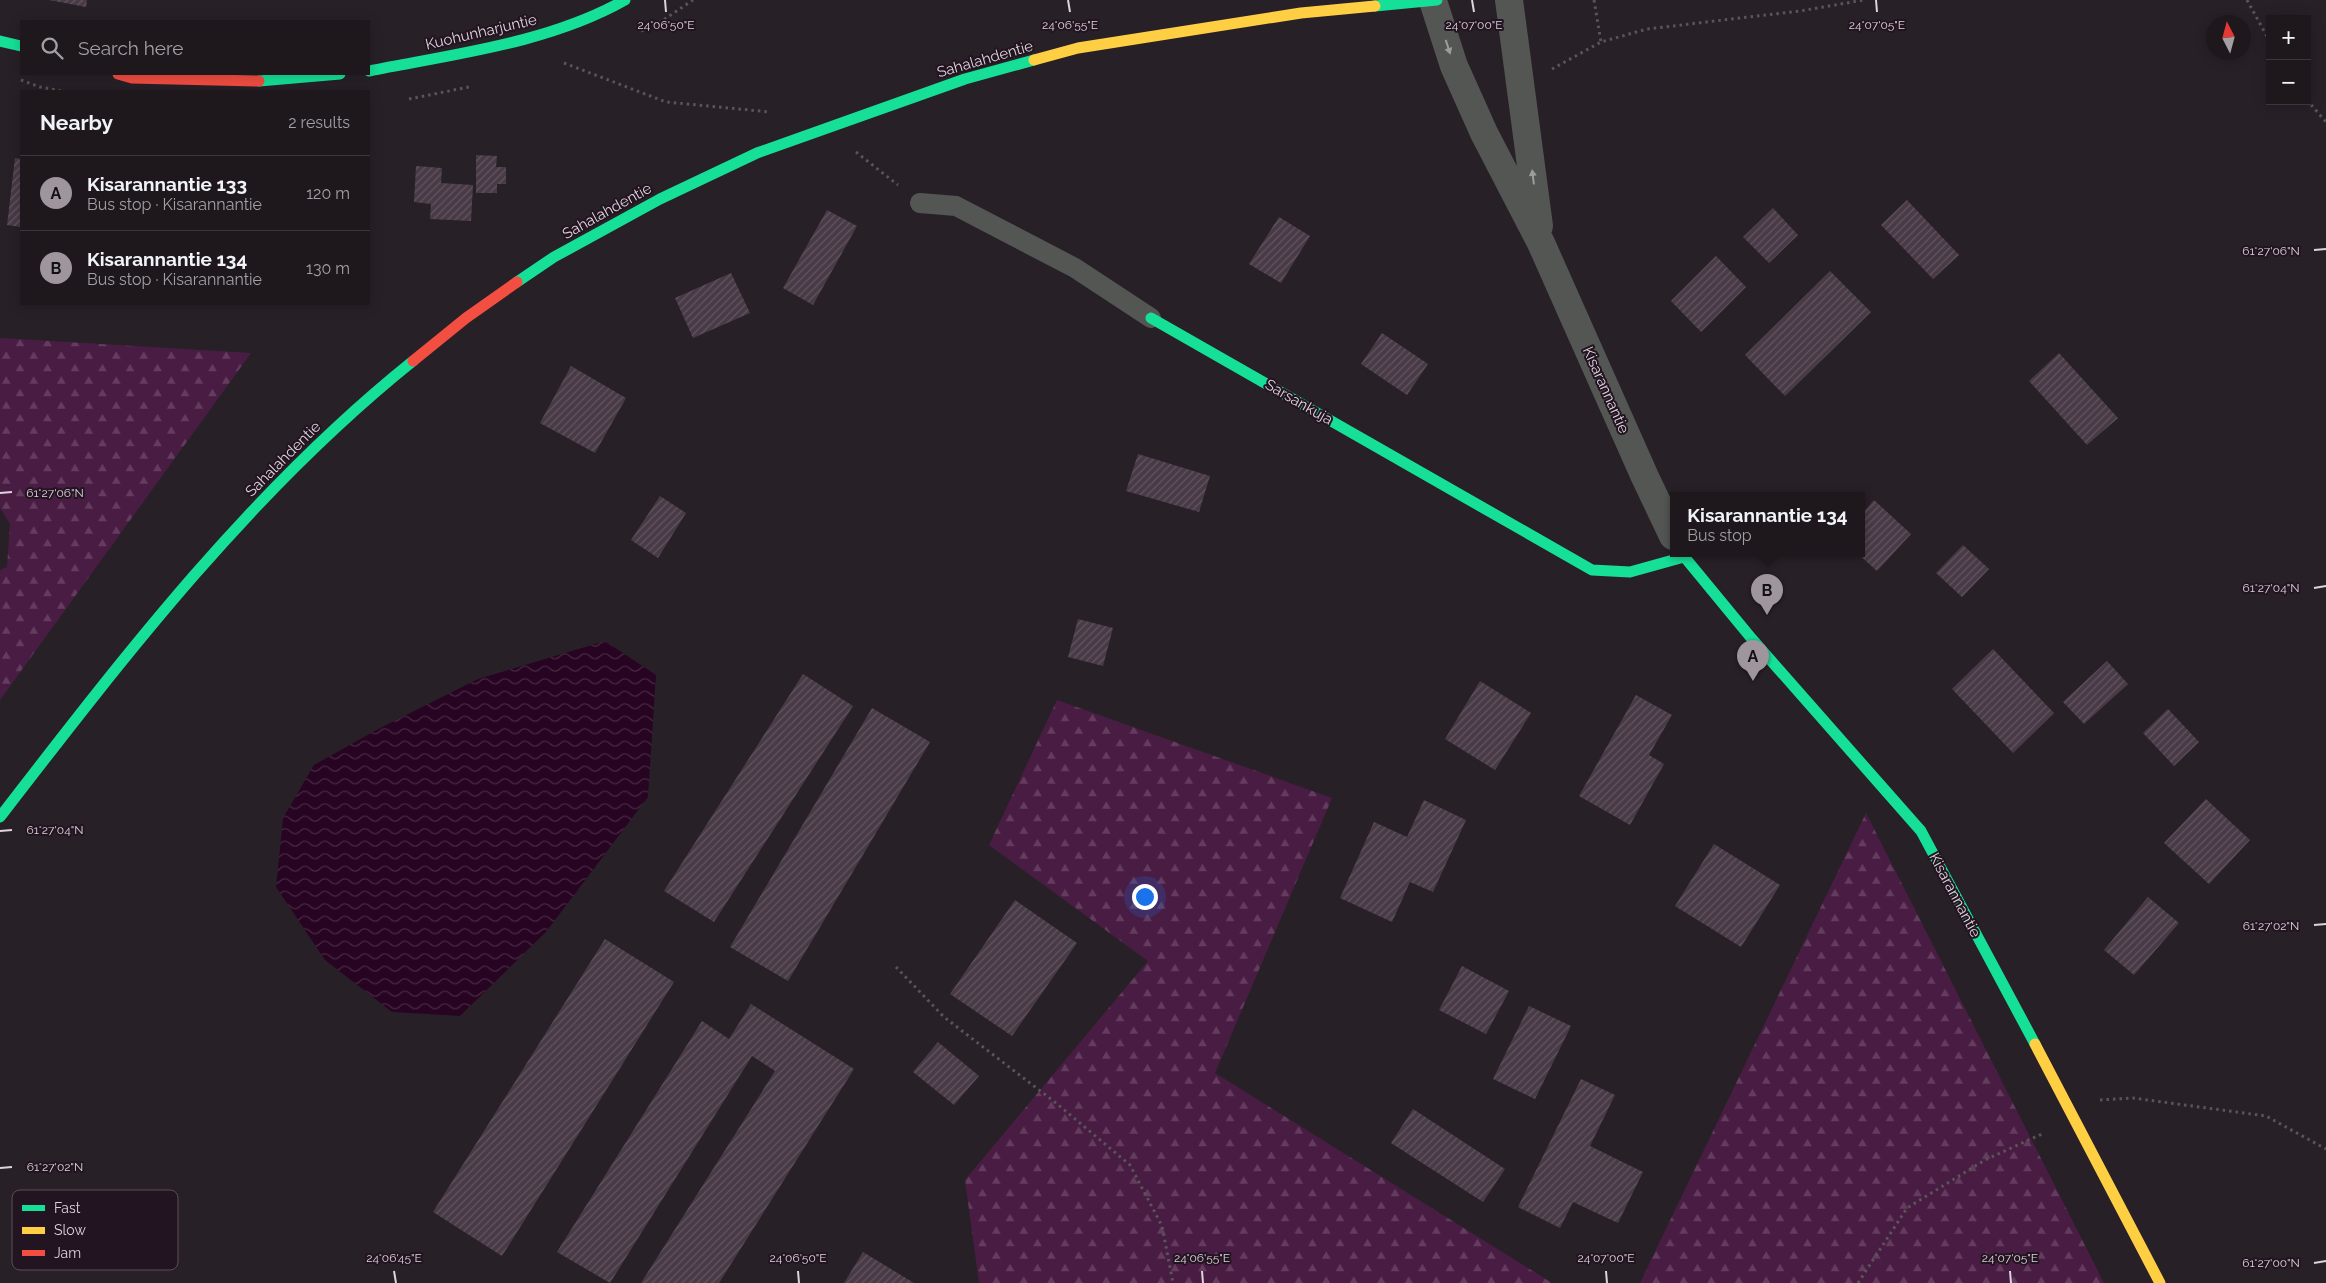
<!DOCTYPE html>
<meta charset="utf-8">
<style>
:root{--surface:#1e181d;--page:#2b252a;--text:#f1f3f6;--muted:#a1a0a4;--line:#3c373b;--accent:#9e959d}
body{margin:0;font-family:Raleway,sans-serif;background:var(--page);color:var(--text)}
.controls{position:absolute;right:15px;top:15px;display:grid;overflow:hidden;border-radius:0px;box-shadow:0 2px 12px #0003}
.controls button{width:45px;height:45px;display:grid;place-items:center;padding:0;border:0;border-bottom:1px solid var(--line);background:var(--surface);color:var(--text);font:25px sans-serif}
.compass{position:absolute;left:2206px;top:15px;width:45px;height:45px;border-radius:50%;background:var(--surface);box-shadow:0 2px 12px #0003;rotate:354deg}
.you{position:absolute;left:1144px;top:896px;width:18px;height:18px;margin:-12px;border:4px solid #fff;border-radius:50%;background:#1a73e8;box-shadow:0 0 0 8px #1a73e833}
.badge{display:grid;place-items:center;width:32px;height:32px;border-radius:50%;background:var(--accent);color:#111;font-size:16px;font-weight:700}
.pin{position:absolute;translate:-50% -41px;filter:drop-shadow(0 1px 2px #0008)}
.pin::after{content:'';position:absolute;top:26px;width:18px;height:15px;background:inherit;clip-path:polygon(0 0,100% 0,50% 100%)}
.popup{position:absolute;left:1670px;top:492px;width:195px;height:65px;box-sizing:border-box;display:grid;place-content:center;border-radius:0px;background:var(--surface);filter:drop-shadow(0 1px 4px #0005);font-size:16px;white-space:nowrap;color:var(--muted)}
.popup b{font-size:19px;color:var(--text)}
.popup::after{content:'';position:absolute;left:50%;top:100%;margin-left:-10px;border:10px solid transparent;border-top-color:var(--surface)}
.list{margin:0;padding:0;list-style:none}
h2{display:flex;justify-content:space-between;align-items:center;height:65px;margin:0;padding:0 20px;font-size:21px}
h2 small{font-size:16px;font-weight:400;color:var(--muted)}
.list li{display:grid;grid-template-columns:32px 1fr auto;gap:15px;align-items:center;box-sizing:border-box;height:75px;padding:0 20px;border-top:1px solid var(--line)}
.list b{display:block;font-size:19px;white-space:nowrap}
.list p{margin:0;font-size:16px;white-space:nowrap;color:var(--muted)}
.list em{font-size:16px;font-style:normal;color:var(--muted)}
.icon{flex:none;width:28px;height:28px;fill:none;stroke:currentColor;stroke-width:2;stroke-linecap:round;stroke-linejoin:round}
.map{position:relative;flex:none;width:2326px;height:1283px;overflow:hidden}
.search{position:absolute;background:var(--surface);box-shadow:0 2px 12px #0003;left:20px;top:20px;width:350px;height:55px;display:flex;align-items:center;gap:12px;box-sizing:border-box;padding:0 18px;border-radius:0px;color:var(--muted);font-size:19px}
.panel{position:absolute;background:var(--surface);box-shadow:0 2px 12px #0003;left:20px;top:90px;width:350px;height:215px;border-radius:0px}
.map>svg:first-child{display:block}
.forest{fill:url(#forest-firs)}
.water{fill:url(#water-waves)}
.building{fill:url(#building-hatch)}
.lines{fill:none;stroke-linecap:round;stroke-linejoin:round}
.path{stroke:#585657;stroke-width:3;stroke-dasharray:2.5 4;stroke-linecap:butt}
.lane{stroke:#545654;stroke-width:20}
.street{stroke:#545654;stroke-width:28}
.fast{stroke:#16e098;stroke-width:11}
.slow{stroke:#ffcf43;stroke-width:11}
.jam{stroke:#f24e42;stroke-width:11}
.oneway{fill:#a09b9f}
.ticks{fill:none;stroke:#ded4dc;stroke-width:2}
.labels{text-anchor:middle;stroke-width:4;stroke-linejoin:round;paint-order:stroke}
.street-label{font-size:15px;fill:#ded4dc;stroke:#221420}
.key{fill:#221420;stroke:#5a4e58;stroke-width:1}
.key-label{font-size:14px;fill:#ded4dc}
.ticks-label{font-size:12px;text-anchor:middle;fill:#ded4dc;stroke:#221420;stroke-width:4;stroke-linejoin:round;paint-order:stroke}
</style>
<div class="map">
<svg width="2326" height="1283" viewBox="0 0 2326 1283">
<defs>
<pattern id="forest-firs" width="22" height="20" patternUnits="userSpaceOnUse" patternTransform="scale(1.25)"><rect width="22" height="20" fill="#491c43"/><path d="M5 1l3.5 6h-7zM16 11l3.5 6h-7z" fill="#633c5e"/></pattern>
<pattern id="water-waves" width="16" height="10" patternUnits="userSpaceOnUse" patternTransform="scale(1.25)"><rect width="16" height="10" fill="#280423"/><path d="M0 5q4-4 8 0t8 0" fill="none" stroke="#472842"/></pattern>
<pattern id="building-hatch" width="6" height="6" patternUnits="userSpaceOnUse" patternTransform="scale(1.25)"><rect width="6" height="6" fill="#483a46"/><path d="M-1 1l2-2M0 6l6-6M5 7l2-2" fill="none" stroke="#625660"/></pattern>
</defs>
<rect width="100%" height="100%" fill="#282027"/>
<path class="forest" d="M0 338 251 353 0 700V570L7 567 10 524 0 508Z
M1057 700 1332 798 1215 1073 1552 1283H979L965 1180 1148 961 989 845Z
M1866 813 2104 1283H1640Z"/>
<path class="water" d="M605 641 656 675 648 797 546 932 460 1016 392 1012 325 960 276 887 283 818 314 765 380 728 478 679Z"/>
<path class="building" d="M49 0H87L86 7Z
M476 155 497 156 496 167H506V184H497V193H476Z
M15 158 21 159V227L7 225Z
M416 166 442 168 441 183 473 185 471 221 430 219 431 204 414 202Z
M1907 200 1959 255 1933 279 1881 225Z
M1773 208 1798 235 1769 263 1743 237Z
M827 210 857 226 813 305 783 288Z
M1279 217 1310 236 1281 283 1249 264Z
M1716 256 1746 287 1701 332 1671 301Z
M1830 271 1871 312 1785 396 1745 355Z
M731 273 750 313 693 338 675 298Z
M1382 333 1428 364 1407 395 1361 364Z
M2059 353 2118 418 2087 445 2029 381Z
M571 366 626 398 595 453 540 423Z
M1138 454 1210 476 1199 512 1126 491Z
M660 496 686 513 658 558 631 540Z
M1874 500 1911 534 1877 571 1858 554H1861V515Z
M1963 545 1989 569 1962 597 1936 573Z
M1078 619 1113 628 1103 666 1068 657Z
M1993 649 2054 713 2013 753 1952 689Z
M2107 661 2128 684 2084 724 2063 702Z
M803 674 853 706 714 922 664 891Z
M1480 681 1531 713 1495 770 1445 739Z
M1636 695 1672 715 1649 755 1664 764 1630 825 1579 796Z
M872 708 930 742 788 981 730 947Z
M2168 709 2199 742 2174 766 2143 733Z
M2206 799 2250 840 2209 884 2164 843Z
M1424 800 1466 820 1433 892 1410 882 1392 922 1340 898 1374 822 1407 837Z
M1714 844 1780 885 1741 947 1675 906Z
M2148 897 2179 923 2134 975 2104 950Z
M1015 900 1077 943 1012 1036 950 994Z
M605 939 674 982 502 1256 433 1212Z
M1462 966 1509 991 1486 1034 1439 1010Z
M751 1004 854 1069 719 1283H641L775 1071 752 1056 610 1283 557 1252 702 1021 729 1039Z
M1529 1006 1571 1026 1535 1099 1493 1079Z
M938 1042 979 1076 954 1105 913 1072Z
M1581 1079 1615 1095 1590 1146 1643 1172 1618 1223 1573 1202 1560 1228 1518 1207Z
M1413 1109 1505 1169 1483 1202 1391 1143Z
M863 1252 914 1283H844Z"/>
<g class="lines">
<path class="path" d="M1594 0 1601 42
M2247 0 2270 42
M641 31 656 25 693 0
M564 63 666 102 770 112
M1552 69 1601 42 1647 29 1800 11 1864 0
M21 80 40 87 61 91
M409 99 469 87
M2307 100 2326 122
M856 152 898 185
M896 967 944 1017 1056 1103 1130 1165 1162 1226 1173 1283
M2100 1100 2133 1098 2266 1116 2326 1149
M1858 1283 1907 1208 1985 1160 2044 1133"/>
<path class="lane" d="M920 203 956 206 1075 268 1151 318"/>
<path class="street" d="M1509 0 1539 226
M1433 1 1454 66 1484 133 1541 243 1645 477 1673 536"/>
<path class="fast" d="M1375 6 1437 0
M0 41 21 46
M369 71C454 54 549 43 625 0
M259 81 340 74
M517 282 554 257 660 199 757 153 965 79 1034 60
M1151 318 1592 570 1630 572 1684 557
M1682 554 1752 639 1921 831 2035 1044
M0 817C125 655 252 490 413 361"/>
<path class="slow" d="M1034 60 1078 48 1301 13 1375 6
M2035 1044 2160 1283"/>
<path class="jam" d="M118 74 132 78 259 81
M413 361 466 318 517 282"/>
</g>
<defs><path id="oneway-solid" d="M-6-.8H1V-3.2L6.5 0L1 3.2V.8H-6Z" transform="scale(1.25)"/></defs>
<g class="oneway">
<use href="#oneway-solid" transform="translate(1448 47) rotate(72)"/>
<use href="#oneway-solid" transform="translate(1533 177) rotate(-97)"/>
</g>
<path class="ticks" d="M665 0 666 12M1068 0 1070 12M1472 0 1474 12M1876 0 1877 12M2314 250 2326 249M0 493 12 492M2314 588 2326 586M0 831 12 830M2314 925 2326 924M0 1168 12 1167M2314 1263 2326 1261M394 1271 396 1283M798 1271 799 1283M1202 1271 1203 1283M1606 1271 1607 1283M2010 1271 2011 1283"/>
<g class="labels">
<g class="street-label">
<text transform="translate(481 32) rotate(-13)" y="5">Kuohunharjuntie</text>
<text transform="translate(985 59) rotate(-16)" y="5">Sahalahdentie</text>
<text transform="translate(607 211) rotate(-29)" y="5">Sahalahdentie</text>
<text transform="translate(1606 390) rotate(66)" y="5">Kisarannantie</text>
<text transform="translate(1299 402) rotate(30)" y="5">Sarsankuja</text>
<text transform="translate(283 459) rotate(-45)" y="5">Sahalahdentie</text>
<text transform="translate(1955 895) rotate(62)" y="5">Kisarannantie</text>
</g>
</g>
<rect x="12" y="1190" width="166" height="80" rx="8" class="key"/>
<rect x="22" y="1205" width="23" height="6" fill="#16e098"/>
<rect x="22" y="1227" width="23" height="7" fill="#ffcf43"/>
<rect x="22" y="1250" width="23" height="6" fill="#f24e42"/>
<g class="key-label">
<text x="54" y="1213">Fast</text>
<text x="54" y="1235">Slow</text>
<text x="54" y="1258">Jam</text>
</g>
<g class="ticks-label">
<text x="666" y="29">24°06'50"E</text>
<text x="1070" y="29">24°06'55"E</text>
<text x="1474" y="29">24°07'00"E</text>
<text x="1877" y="29">24°07'05"E</text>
<text x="2271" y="255">61°27'06"N</text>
<text x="55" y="497">61°27'06"N</text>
<text x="2271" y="592">61°27'04"N</text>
<text x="55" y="834">61°27'04"N</text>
<text x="2271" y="930">61°27'02"N</text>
<text x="55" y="1171">61°27'02"N</text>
<text x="394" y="1262">24°06'45"E</text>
<text x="798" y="1262">24°06'50"E</text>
<text x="1202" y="1262">24°06'55"E</text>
<text x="1606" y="1262">24°07'00"E</text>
<text x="2010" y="1262">24°07'05"E</text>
<text x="2271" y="1267">61°27'00"N</text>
</g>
</svg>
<div class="controls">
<button>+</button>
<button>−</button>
</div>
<svg class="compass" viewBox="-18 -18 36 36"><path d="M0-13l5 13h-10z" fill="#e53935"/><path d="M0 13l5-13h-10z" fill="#a1a0a4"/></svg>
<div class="you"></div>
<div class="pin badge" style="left:1753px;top:681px">A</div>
<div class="pin badge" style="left:1767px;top:615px">B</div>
<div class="popup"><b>Kisarannantie 134</b>Bus stop</div>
<div class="search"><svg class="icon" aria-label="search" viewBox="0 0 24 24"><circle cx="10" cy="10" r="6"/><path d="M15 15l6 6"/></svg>Search here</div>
<section class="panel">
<h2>Nearby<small>2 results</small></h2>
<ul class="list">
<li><span class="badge">A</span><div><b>Kisarannantie 133</b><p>Bus stop · Kisarannantie</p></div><em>120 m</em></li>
<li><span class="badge">B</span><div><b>Kisarannantie 134</b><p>Bus stop · Kisarannantie</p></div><em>130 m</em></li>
</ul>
</section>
</div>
